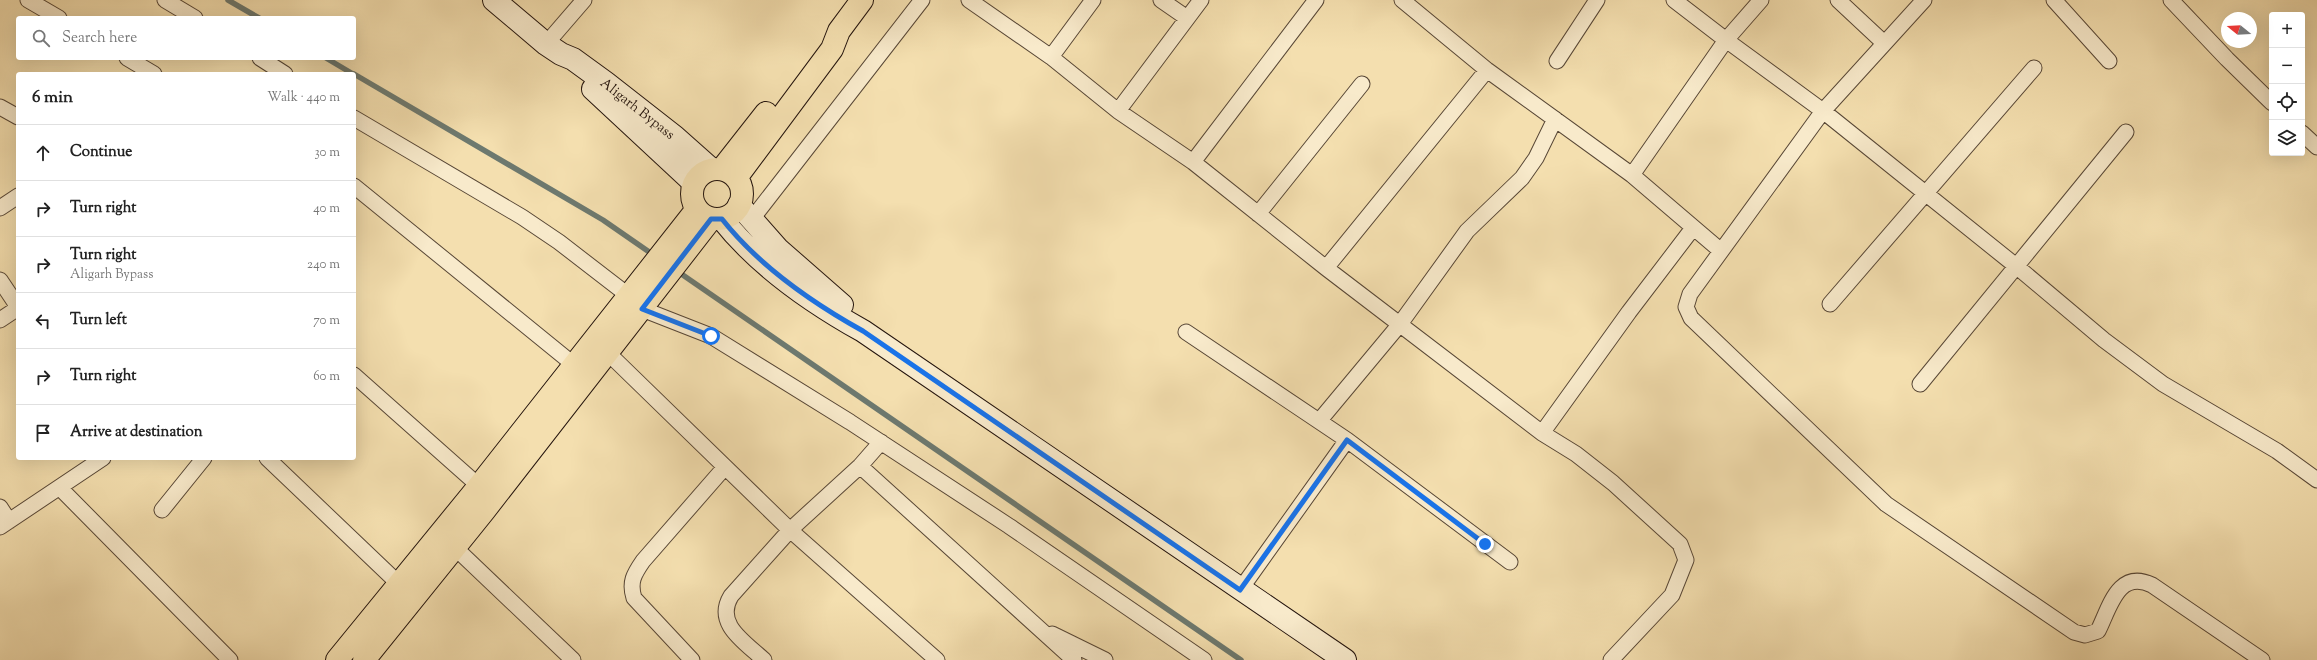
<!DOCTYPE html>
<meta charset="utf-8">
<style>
:root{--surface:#fff;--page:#f6f6f6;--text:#222;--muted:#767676;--line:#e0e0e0}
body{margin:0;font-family:"Sorts Mill Goudy",serif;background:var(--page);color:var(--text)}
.controls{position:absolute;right:12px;top:12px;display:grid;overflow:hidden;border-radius:4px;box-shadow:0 4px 16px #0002}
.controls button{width:36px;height:36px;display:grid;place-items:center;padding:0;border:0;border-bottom:1px solid var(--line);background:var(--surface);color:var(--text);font:20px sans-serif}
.compass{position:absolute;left:2221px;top:12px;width:36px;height:36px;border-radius:50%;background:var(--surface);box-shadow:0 4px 16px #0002;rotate:288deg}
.stop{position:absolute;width:12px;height:12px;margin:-9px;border:3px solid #1a73e8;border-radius:50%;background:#fff}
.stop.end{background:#1a73e8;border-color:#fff;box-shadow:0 1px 4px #0008}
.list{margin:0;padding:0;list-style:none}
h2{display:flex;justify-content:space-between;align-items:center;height:52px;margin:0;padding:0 16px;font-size:17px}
h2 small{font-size:13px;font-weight:400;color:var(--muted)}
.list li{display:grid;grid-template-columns:26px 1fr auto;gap:12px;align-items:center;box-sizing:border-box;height:56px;padding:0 16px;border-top:1px solid var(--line)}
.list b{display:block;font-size:15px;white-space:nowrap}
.list p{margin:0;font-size:13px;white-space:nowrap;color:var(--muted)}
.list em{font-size:13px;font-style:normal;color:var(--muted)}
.icon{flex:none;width:22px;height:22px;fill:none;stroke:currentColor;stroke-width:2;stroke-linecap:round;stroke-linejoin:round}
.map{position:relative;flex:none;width:2317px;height:660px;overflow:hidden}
.search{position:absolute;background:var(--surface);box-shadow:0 4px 16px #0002;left:16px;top:16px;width:340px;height:44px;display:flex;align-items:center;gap:10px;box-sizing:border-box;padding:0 14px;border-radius:4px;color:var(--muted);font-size:15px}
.panel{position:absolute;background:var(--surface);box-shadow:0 4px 16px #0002;left:16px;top:72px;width:340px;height:388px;border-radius:4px}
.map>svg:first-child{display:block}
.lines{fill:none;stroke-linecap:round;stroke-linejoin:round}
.stream{stroke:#6d796f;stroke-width:5.5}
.street-casing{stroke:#584736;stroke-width:17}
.secondary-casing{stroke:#24140d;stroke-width:24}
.primary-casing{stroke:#24140d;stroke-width:24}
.street{stroke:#f8eacb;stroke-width:15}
.secondary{stroke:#f8eacb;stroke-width:22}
.primary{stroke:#f4dfaf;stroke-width:22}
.route{stroke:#1a73e8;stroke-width:5}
.labels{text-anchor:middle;stroke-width:3;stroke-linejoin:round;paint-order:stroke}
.street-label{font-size:14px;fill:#24140d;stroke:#f8eacb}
</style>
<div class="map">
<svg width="2317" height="660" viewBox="0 0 2317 660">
<rect width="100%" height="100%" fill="#f4dfaf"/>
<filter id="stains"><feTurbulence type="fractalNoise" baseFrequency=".005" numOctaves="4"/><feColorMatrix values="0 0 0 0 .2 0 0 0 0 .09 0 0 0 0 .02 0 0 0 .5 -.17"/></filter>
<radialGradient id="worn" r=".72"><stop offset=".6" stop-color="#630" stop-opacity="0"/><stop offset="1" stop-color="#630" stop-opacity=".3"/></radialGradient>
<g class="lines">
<path class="stream" d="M228 0 259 18
M326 58 353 74
M354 74 603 220 655 256
M677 271 1241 660"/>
<defs>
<path id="street" d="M28 0 59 18
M165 0 195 18
M969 0 1051 57 1118 111 1193 162 1326 268 1542 433 1576 454 1613 483 1680 544 1686 560 1672 595 1611 660
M1161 0 1187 18
M1402 0 1487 70 1632 175
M1674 0 1726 40 1823 111 2016 266 2104 340 2163 384 2277 451 2317 480
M1838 0 1884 43
M1924 0 1823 111 1690 294 1686 307 1691 318 1886 504 2074 632 2085 635 2098 631C2110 607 2118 569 2152 585L2262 660
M2054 0 2109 61
M2171 0 2227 59 2272 103
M546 44 584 0
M1051 57 1093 0
M127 58 154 74
M260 58 285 74
M1557 61 1597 0
M0 107 18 117
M1118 111 1201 0
M354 118 522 217 559 242 629 296
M2302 133 2317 147
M1193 162 1316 0
M354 186 573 364
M0 208 18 196
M1258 214 1362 84
M752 219 922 0
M1721 251 1632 175 1726 40 1761 0
M1326 268 1487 70
M0 280 18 307
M1830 304 2034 68
M642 309 711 336 850 422 1009 526 1204 660
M0 320 18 308
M1186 332 1347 440 1510 562
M608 353 790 530 937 660
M354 375 479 486
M1920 384 2126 132
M1320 420 1400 324 1467 231 1522 178 1536 158 1555 119
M1542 433 1629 312 1693 228
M267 458 399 584
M860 466 1074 660
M60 488 230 660
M0 507 9 521
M162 510 204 458
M0 527 103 458
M448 541 573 660
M1240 590 1347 440
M1052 634 1105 660
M692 660 634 598C629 582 634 574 643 561L725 467
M764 660C745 642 714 624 731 596L790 530 860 466 881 442"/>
<path id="secondary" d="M494 0 546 44 561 54 573 59 606 83 675 137 711 169
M593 89 694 183
M739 205 778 249 842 305
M722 219C759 266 811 302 863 331L1345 660"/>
<path id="primary" d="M722 169 766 113
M692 194a25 25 0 1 1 50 0a25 25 0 1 1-50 0Z
M736 178 832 49 839 31 862 0
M337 660 479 486 697 209
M364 660 484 511 711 219"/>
</defs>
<use href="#street" class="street-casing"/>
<use href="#secondary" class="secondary-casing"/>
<use href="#primary" class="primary-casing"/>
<use href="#street" class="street"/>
<use href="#secondary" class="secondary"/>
<use href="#primary" class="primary"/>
</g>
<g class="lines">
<path class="route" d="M711 336 642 309 711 219H722C759 266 811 302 863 331L1240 590 1347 440 1485 544"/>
</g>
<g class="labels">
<g class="street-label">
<text transform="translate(638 108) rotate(38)" y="5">Aligarh Bypass</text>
</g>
</g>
<rect width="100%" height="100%" filter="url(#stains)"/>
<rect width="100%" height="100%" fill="url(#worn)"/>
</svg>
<div class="controls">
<button>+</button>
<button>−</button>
<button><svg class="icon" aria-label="locate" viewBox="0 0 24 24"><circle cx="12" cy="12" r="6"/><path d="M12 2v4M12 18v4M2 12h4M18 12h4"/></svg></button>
<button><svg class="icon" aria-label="layers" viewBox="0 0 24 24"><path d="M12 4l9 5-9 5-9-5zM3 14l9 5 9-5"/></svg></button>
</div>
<svg class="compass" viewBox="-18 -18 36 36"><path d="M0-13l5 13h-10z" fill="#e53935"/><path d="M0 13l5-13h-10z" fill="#767676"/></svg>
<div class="stop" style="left:711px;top:336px"></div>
<div class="stop end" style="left:1485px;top:544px"></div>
<div class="search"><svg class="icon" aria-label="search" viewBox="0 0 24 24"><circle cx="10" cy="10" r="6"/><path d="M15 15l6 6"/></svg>Search here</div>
<section class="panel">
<h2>6 min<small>Walk · 440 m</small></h2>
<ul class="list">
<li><svg class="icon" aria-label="ahead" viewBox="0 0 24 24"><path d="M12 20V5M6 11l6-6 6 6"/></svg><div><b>Continue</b></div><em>30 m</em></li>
<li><svg class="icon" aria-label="right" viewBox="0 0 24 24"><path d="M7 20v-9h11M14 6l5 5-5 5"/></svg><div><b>Turn right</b></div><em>40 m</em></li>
<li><svg class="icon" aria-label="right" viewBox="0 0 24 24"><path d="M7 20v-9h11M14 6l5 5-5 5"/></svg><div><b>Turn right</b><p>Aligarh Bypass</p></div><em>240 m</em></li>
<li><svg class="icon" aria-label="left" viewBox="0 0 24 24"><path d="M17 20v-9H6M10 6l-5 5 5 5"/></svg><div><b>Turn left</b></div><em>70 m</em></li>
<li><svg class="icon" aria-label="right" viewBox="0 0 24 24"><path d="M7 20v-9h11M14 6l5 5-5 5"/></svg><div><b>Turn right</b></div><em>60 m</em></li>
<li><svg class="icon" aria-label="arrive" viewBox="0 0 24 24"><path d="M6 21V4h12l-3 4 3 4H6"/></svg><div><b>Arrive at destination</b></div></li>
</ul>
</section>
</div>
